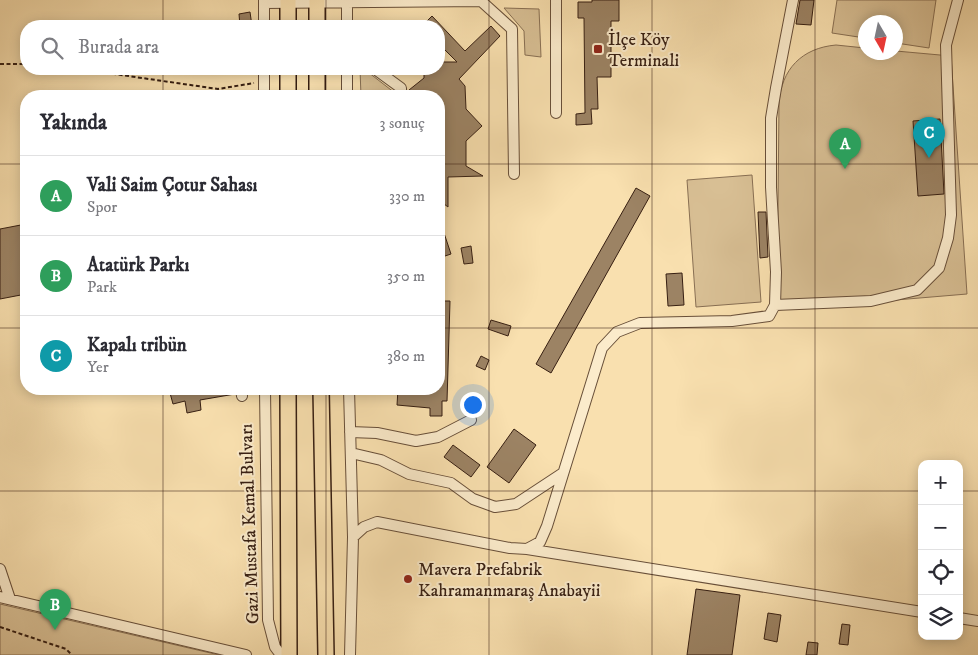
<!DOCTYPE html>
<html lang="tr">
<meta charset="utf-8">
<style>
:root{--surface:#fff;--page:#f7f7f7;--text:#2b2b33;--muted:#7c7c81;--line:#e1e1e2;--accent:#8f2418}
body{margin:0;font-family:"IM FELL DW Pica",serif;background:var(--page);color:var(--text)}
.controls{position:absolute;right:15px;bottom:15px;display:grid;overflow:hidden;border-radius:10px;box-shadow:0 2px 12px #0003}
.controls button{width:45px;height:45px;display:grid;place-items:center;padding:0;border:0;border-bottom:1px solid var(--line);background:var(--surface);color:var(--text);font:25px sans-serif}
.compass{position:absolute;left:858px;top:15px;width:45px;height:45px;border-radius:50%;background:var(--surface);box-shadow:0 2px 12px #0003;rotate:171deg}
.you{position:absolute;left:472px;top:404px;width:18px;height:18px;margin:-12px;border:4px solid #fff;border-radius:50%;background:#1a73e8;box-shadow:0 0 0 8px #1a73e833}
.badge{display:grid;place-items:center;width:32px;height:32px;border-radius:50%;background:var(--accent);color:#fff;font-size:16px;font-weight:700}
.pin{position:absolute;translate:-50% -41px;filter:drop-shadow(0 1px 2px #0008)}
.pin::after{content:'';position:absolute;top:26px;width:18px;height:15px;background:inherit;clip-path:polygon(0 0,100% 0,50% 100%)}
.list{margin:0;padding:0;list-style:none}
h2{display:flex;justify-content:space-between;align-items:center;height:65px;margin:0;padding:0 20px;font-size:21px}
h2 small{font-size:16px;font-weight:400;color:var(--muted)}
.list li{display:grid;grid-template-columns:32px 1fr auto;gap:15px;align-items:center;box-sizing:border-box;height:80px;padding:0 20px;border-top:1px solid var(--line)}
.list b{display:block;font-size:19px;white-space:nowrap}
.list p{margin:0;font-size:16px;white-space:nowrap;color:var(--muted)}
.list em{font-size:16px;font-style:normal;color:var(--muted)}
.icon{flex:none;width:28px;height:28px;fill:none;stroke:currentColor;stroke-width:2;stroke-linecap:round;stroke-linejoin:round}
.map{position:relative;flex:none;width:978px;height:655px;overflow:hidden}
.search{position:absolute;background:var(--surface);box-shadow:0 2px 12px #0003;left:20px;top:20px;width:425px;height:55px;display:flex;align-items:center;gap:12px;box-sizing:border-box;padding:0 18px;border-radius:20px;color:var(--muted);font-size:19px}
.panel{position:absolute;background:var(--surface);box-shadow:0 2px 12px #0003;left:20px;top:90px;width:425px;height:305px;border-radius:20px}
.map>svg:first-child{display:block}
.green{fill:#d8bf94;stroke:#886f53}
.building{fill:#9c8364;stroke:#371f12}
.lines{fill:none;stroke-linecap:round;stroke-linejoin:round}
.minor-casing{stroke:#684f39;stroke-width:12}
.highway-casing{stroke:#371f12;stroke-width:18}
.path{stroke:#371f12;stroke-width:2;stroke-dasharray:4 2.5;stroke-linecap:butt}
.minor{stroke:#fbebcb;stroke-width:10}
.highway{stroke:#f9e0af;stroke-width:15}
.grid{fill:none;stroke:#371f12;stroke-width:1;stroke-opacity:0.55}
.poi-dot{fill:#8f2418;stroke:#fbebcb;stroke-width:2}
.labels{text-anchor:middle;stroke-width:4;stroke-linejoin:round;paint-order:stroke}
.poi-label{font-size:18px;fill:#371f12;stroke:#fbebcb;text-anchor:start}
.street-label{font-size:18px;fill:#371f12;stroke:#fbebcb}
</style>
<div class="map">
<svg width="978" height="655" viewBox="0 0 978 655">
<rect width="100%" height="100%" fill="#f9e0af"/>
<filter id="stains"><feTurbulence type="fractalNoise" baseFrequency=".004" numOctaves="4"/><feColorMatrix values="0 0 0 0 .2 0 0 0 0 .09 0 0 0 0 .02 0 0 0 .5 -.17"/></filter>
<radialGradient id="worn" r=".72"><stop offset=".6" stop-color="#630" stop-opacity="0"/><stop offset="1" stop-color="#630" stop-opacity=".3"/></radialGradient>
<path class="green" d="M837 0H936L929 48 896 43V22H866L865 38 832 33Z
M504 8 539 9 541 57 525 55 524 31Z
M836 45 865 48 866 52H896V51L951 56 967 294 777 310 779 104C781 69 802 48 836 45Z
M360 69H364L395 93V96H361Z
M752 175 761 302 696 307 687 180Z
M0 604 219 655H0Z"/>
<path class="building" d="M592 0H619V21H611V77H597L598 109H591L592 124 576 125V114L585 113 584 18H578V2H592Z
M800 0H814L811 25 796 24Z
M250 12 252 26H240L239 14Z
M432 16 465 51 491 26 500 36 459 79 465 86 466 109 482 126 466 141V166L483 176 448 177V207L439 200V96H409V90L424 78V69H439V62H457L439 44V26H422Z
M940 119 944 194 918 196 913 121Z
M636 188 650 196 551 373 536 364Z
M758 212H766L768 257 760 258Z
M440 221 451 254 439 258V222Z
M26 224V294L0 299V229Z
M471 246 473 263 464 264 461 248Z
M682 273 684 305 668 306 666 274Z
M439 301H450L447 401H442V416H430V408L397 405 398 389H439Z
M491 320 511 326 508 336 488 329Z
M481 356 489 360 485 370 476 366Z
M186 389H234L235 394 200 400 201 410 187 413 185 401 173 404 170 393 186 390Z
M514 429 536 445 509 483 487 467Z
M453 445 480 465 471 477 444 457Z
M696 589 740 595 732 655H687Z
M768 613 781 615 777 642 764 639Z
M842 624 850 625 848 645 839 644Z
M808 642 818 643 817 655H806Z"/>
<g class="lines">
<defs>
<path id="minor" d="M480 0 512 29 514 174
M556 0V113
M264 3 481 1
M264 26V0
M347 26V0
M375 69 401 88V96
M264 96V69
M347 96V69
M775 305 776 272 771 187V118L776 88 793 0
M241 389 242 396
M265 389 268 620 275 647 281 655
M349 389 353 537 350 655
M350 432 377 433 416 441 438 437 471 420
M351 453 381 460 409 474 451 483 473 499 495 507 516 504 563 473
M353 537 364 527 377 522 510 548 527 549 540 542 547 526 602 348 617 332 640 323 732 321 769 316 775 305 871 301 917 290 939 268 948 238 951 215 946 45 958 0
M527 549 922 612
M0 569 10 599
M0 597 246 655
M959 618 978 621"/>
<path id="highway" d="M288 0V26
M317 26V0
M288 69V96
M317 96V69
M288 389 289 655
M321 389 326 655"/>
</defs>
<use href="#minor" class="minor-casing"/>
<use href="#highway" class="highway-casing"/>
<path class="path" d="M0 64H26
M80 69 218 89 254 83
M0 627 66 649 72 655"/>
<use href="#minor" class="minor"/>
<use href="#highway" class="highway"/>
</g>
<path class="grid" d="M163 0V26M326 0V26M489 0V655M652 0V655M815 0V655M163 69V96M326 69V96M0 164H26M439 164H978M0 328H26M439 328H978M163 389V655M326 389V655M0 491H922M959 491H978"/>
<g class="poi-dot">
<rect x="593" y="44" width="10" height="10" rx="2.5"/>
<circle cx="408" cy="579" r="5"/>
</g>
<g class="labels">
<g class="poi-label">
<text x="608" y="45">İlçe Köy<tspan x="608" dy="21">Terminali</tspan></text>
<text x="418" y="575">Mavera Prefabrik<tspan x="418" dy="21">Kahramanmaraş Anabayii</tspan></text>
</g>
<g class="street-label">
<text transform="translate(249 524) rotate(-92)" y="6">Gazi Mustafa Kemal Bulvarı</text>
</g>
</g>
<rect width="100%" height="100%" filter="url(#stains)"/>
<rect width="100%" height="100%" fill="url(#worn)"/>
</svg>
<div class="controls">
<button>+</button>
<button>−</button>
<button><svg class="icon" aria-label="locate" viewBox="0 0 24 24"><circle cx="12" cy="12" r="6"/><path d="M12 2v4M12 18v4M2 12h4M18 12h4"/></svg></button>
<button><svg class="icon" aria-label="layers" viewBox="0 0 24 24"><path d="M12 4l9 5-9 5-9-5zM3 14l9 5 9-5"/></svg></button>
</div>
<svg class="compass" viewBox="-18 -18 36 36"><path d="M0-13l5 13h-10z" fill="#e53935"/><path d="M0 13l5-13h-10z" fill="#7c7c81"/></svg>
<div class="you"></div>
<div class="pin badge" style="left:845px;top:169px;background:#2e9e5b">A</div>
<div class="pin badge" style="left:55px;top:630px;background:#2e9e5b">B</div>
<div class="pin badge" style="left:929px;top:158px;background:#0f9aa8">C</div>
<div class="search"><svg class="icon" aria-label="search" viewBox="0 0 24 24"><circle cx="10" cy="10" r="6"/><path d="M15 15l6 6"/></svg>Burada ara</div>
<section class="panel">
<h2>Yakında<small>3 sonuç</small></h2>
<ul class="list">
<li><span class="badge" style="background:#2e9e5b">A</span><div><b>Vali Saim Çotur Sahası</b><p>Spor</p></div><em>330 m</em></li>
<li><span class="badge" style="background:#2e9e5b">B</span><div><b>Atatürk Parkı</b><p>Park</p></div><em>350 m</em></li>
<li><span class="badge" style="background:#0f9aa8">C</span><div><b>Kapalı tribün</b><p>Yer</p></div><em>380 m</em></li>
</ul>
</section>
</div>
